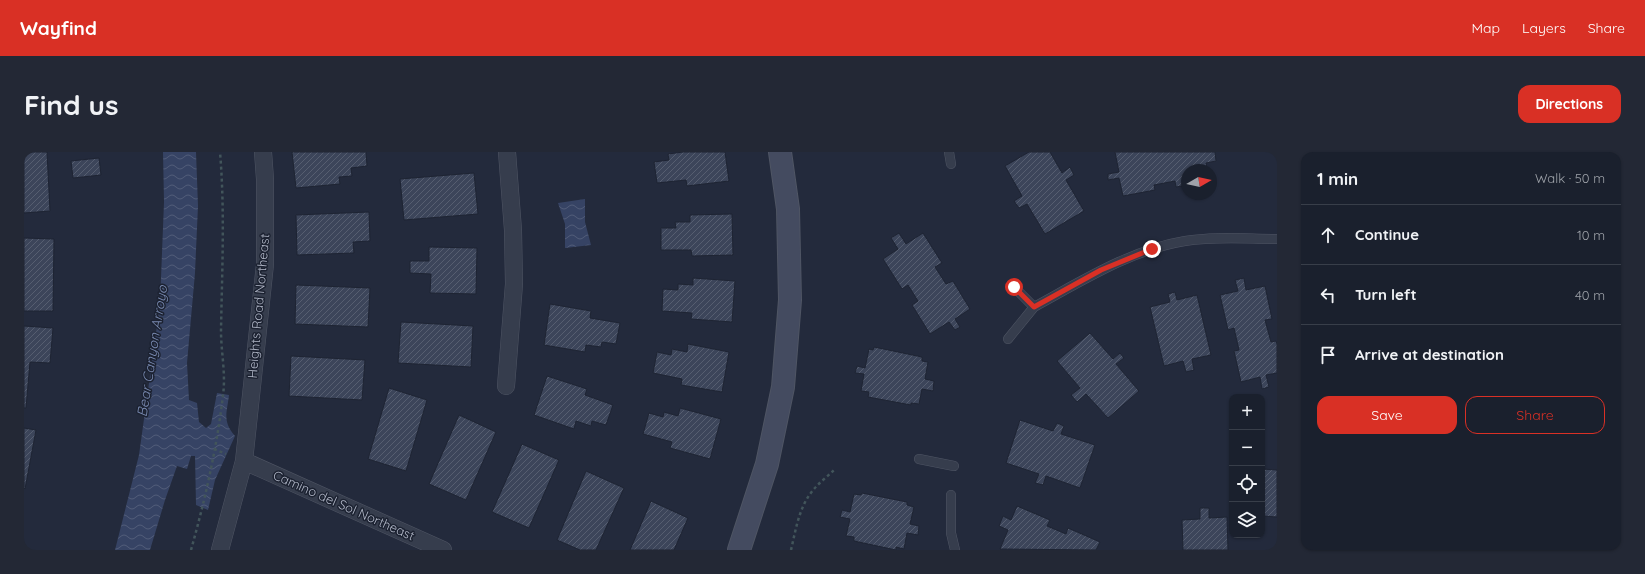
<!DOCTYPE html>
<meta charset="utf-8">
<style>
:root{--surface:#1a202d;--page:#232835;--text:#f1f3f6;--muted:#9fa3aa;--line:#383e49;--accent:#d93025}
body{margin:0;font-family:Quicksand,sans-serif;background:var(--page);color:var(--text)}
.controls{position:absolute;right:12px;bottom:12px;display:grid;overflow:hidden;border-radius:8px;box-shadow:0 1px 3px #0004}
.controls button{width:36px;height:36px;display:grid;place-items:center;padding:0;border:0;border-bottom:1px solid var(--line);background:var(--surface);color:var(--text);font:20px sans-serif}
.compass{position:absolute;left:1157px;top:12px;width:36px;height:36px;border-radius:50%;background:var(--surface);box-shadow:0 1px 3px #0004;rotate:81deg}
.stop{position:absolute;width:12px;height:12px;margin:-9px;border:3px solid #d93025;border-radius:50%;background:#fff}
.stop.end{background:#d93025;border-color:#fff;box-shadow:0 1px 4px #0008}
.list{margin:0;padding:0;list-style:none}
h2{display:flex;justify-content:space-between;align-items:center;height:52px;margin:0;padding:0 16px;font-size:17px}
h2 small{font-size:13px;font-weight:400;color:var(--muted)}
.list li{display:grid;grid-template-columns:26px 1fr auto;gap:12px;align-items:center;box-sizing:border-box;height:60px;padding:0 16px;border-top:1px solid var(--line)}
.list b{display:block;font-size:15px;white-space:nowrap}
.list em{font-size:13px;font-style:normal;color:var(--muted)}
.actions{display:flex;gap:8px;padding:12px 16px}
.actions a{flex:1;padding:9px 0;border:1px solid var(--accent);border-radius:12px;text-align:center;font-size:14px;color:var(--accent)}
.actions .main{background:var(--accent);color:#fff}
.icon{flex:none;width:22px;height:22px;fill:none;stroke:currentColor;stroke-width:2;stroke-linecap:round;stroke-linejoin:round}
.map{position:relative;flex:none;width:1253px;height:398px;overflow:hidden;border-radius:12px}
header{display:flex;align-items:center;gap:24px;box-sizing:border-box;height:56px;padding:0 20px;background:var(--accent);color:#fff}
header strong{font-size:19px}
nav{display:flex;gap:22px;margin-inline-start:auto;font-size:14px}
.intro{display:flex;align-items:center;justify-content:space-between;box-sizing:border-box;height:96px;padding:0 24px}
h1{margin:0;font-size:28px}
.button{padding:10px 18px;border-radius:12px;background:var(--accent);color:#fff;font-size:14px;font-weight:700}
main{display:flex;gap:24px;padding:0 24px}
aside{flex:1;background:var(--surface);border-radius:12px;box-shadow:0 1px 3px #0004}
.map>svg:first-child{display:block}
.water{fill:url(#water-waves)}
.building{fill:url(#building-hatch);stroke:#1e2433}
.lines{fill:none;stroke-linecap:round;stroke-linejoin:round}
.lane-casing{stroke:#4f5564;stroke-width:10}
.street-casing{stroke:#4f5564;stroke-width:18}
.secondary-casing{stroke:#4f5564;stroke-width:24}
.path{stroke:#42555b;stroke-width:2.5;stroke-dasharray:3 3;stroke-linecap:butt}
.lane{stroke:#363d4d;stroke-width:9}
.street{stroke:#363d4d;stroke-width:17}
.secondary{stroke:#444b60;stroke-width:22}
.route{stroke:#d93025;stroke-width:5}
.labels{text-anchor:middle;stroke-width:3;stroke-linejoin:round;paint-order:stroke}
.street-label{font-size:13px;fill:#b2b8c8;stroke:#1c2231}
.water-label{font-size:14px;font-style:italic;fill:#798ab1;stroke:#1c2231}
</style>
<header>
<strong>Wayfind</strong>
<nav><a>Map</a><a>Layers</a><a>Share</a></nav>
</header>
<div class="intro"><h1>Find us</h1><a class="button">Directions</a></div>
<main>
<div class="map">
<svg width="1253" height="398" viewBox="0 0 1253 398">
<defs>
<pattern id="water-waves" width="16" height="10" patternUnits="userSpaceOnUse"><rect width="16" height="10" fill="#364364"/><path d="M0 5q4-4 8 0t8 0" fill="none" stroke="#515c79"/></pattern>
<pattern id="building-hatch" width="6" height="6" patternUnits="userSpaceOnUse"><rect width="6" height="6" fill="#3c455a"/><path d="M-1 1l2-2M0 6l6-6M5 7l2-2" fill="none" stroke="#565e70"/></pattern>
</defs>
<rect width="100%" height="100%" fill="#232a3c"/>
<path class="water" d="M139 0H172L174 54 171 121 163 211 165 248 173 251 175 270 182 276 187 272 193 241 205 243C203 261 198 269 211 284L191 328 184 358 172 353 171 304H167L163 317 153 314 141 348 126 398H91L115 303 136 152 140 50Z
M561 47V70L567 93 541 96V72L534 51Z"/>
<path class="building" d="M0 0H23L26 59 0 61Z
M268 0H342L343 14 327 16 328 24 315 25 316 32 272 36Z
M659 0H701L705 29 663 34 662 28 633 31 630 10 645 8 644 2Z
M1005 0H1026L1038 21 1046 15 1050 23 1042 28 1060 59 1021 82 1003 52 995 56 990 49 998 44 981 14Z
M1091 0H1191L1192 9 1182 11 1183 18H1163V33L1152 35 1151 29 1130 33 1131 38 1099 44 1095 26 1084 28V22L1095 20Z
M75 6 77 23 49 26 47 9Z
M450 21 454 62 380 68 376 27Z
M345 60 346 89 329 90 330 101 273 103 272 63Z
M708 62 709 103 668 104 667 98H637V76H652L651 70H666V63Z
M875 81 882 92 899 81 918 111 911 115 922 132 929 129 946 157 931 167 936 175 931 178 925 170 906 182 888 153 894 149 884 133 878 137 859 107 874 97 867 86Z
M0 86 30 87 29 159H0Z
M405 95 453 96 452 142 406 141 407 122 386 121V109H405Z
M669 126 711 129 708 170 667 167 668 161 638 159 639 137 654 138V132L669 133Z
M1220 126 1222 138 1241 134 1248 167 1241 168 1247 190 1252 189 1253 192V221L1242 223 1245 235 1238 237 1236 225 1217 230 1210 199 1215 198 1210 176 1204 178 1196 143 1214 139 1211 128Z
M272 133 346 136 344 175 271 172Z
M1151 140 1153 148 1173 143 1187 203 1168 207 1170 218 1162 220 1159 209 1140 214 1126 155 1146 150 1144 142Z
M526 152 567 159 566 166 596 171 592 192 578 190 577 195 562 193 561 200 520 193Z
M377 170 449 174 447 215 374 211Z
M0 174 29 176 26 211 6 210 2 256H0Z
M1066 181 1089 207 1096 201 1100 206 1092 212 1115 239 1084 266 1062 242 1053 250 1047 243 1056 236 1033 209Z
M664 192 705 200 698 240 657 233 658 227 629 221 633 200 647 203 648 197 663 200Z
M850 195 898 205V209L904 210 901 227 910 229 909 239 898 237 895 252 887 251V253L844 245 845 240 837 239 840 222 831 221 833 214 841 216 845 197 849 198Z
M267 204 341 208 338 248 265 244Z
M523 224 563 237 561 243 589 253 582 273 568 269 567 274 552 269 550 277 510 263Z
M365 236 403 248 382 319 344 307Z
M656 256 697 267 686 307 646 296 648 290 619 282 625 261 639 265 640 260 654 264Z
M435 263 472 280 442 348 405 332Z
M996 268 1029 279 1033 271 1040 274 1037 282 1071 293 1056 336 1022 324 1019 333 1011 331 1015 322 982 311Z
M0 276 12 278 1 337 0 336Z
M498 292 535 308 505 376 468 360Z
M1238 317 1253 318V365L1238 364Z
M562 319 600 336 572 398H556L533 388Z
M838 341 883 350V353L890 355 886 372 895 374 894 383 883 381 880 397 872 395V398L830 389V385L822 384 826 367 816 365 818 358 826 360 830 342 837 343Z
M627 349 664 366 650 398H606Z
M993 354 1026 368 1023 374 1042 382 1044 376 1076 390 1072 398 976 397 984 378 975 374 979 364 987 368Z
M1176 356H1185V366L1203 365 1204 398H1159L1158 368 1176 367Z"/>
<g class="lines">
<defs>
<path id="lane" d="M925 0 927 12
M1010 155C1058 129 1106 98 1161 89 1191 84 1223 87 1253 87
M984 187 1010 155 990 135
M895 307 930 314
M927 343V381L931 398"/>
<path id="street" d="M482 234 490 132 489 78 483 0
M220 309 419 398
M196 398 220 309 241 112V27L239 0"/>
<path id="secondary" d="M715 398 743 312 759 235 766 148 764 57 756 0"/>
</defs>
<use href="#lane" class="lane-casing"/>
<use href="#street" class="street-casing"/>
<use href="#secondary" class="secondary-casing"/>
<path class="path" d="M190 297 202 302
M167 398C181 348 193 295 199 243 202 222 197 200 197 179 198 119 201 60 196 0
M767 398C772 377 775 354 790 337 796 330 804 324 810 318"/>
<use href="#lane" class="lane"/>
<use href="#street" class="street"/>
<use href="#secondary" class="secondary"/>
</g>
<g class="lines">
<path class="route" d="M990 135 1010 155 1077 118 1128 97"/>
</g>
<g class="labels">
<g class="street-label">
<text transform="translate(234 154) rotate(-85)" y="5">Heights Road Northeast</text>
<text transform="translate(320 353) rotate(24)" y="5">Camino del Sol Northeast</text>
</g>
<g class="water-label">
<text transform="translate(128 199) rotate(-81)" y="5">Bear Canyon Arroyo</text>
</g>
</g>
</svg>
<div class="controls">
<button>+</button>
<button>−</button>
<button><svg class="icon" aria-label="locate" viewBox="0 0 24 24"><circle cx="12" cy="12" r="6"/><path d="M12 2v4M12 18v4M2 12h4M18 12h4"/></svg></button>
<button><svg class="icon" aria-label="layers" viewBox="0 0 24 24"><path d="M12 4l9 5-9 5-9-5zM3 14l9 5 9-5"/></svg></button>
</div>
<svg class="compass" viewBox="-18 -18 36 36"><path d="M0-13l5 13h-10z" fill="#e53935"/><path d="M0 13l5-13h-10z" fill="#9fa3aa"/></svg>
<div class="stop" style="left:990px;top:135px"></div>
<div class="stop end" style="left:1128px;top:97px"></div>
</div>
<aside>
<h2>1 min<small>Walk · 50 m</small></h2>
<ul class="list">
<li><svg class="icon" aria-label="ahead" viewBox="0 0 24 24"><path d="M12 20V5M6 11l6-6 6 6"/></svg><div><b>Continue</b></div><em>10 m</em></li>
<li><svg class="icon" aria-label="left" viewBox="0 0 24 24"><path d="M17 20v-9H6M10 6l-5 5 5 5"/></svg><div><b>Turn left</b></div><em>40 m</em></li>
<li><svg class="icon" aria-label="arrive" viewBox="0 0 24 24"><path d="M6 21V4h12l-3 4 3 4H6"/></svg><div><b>Arrive at destination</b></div></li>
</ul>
<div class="actions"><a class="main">Save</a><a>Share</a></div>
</aside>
</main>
